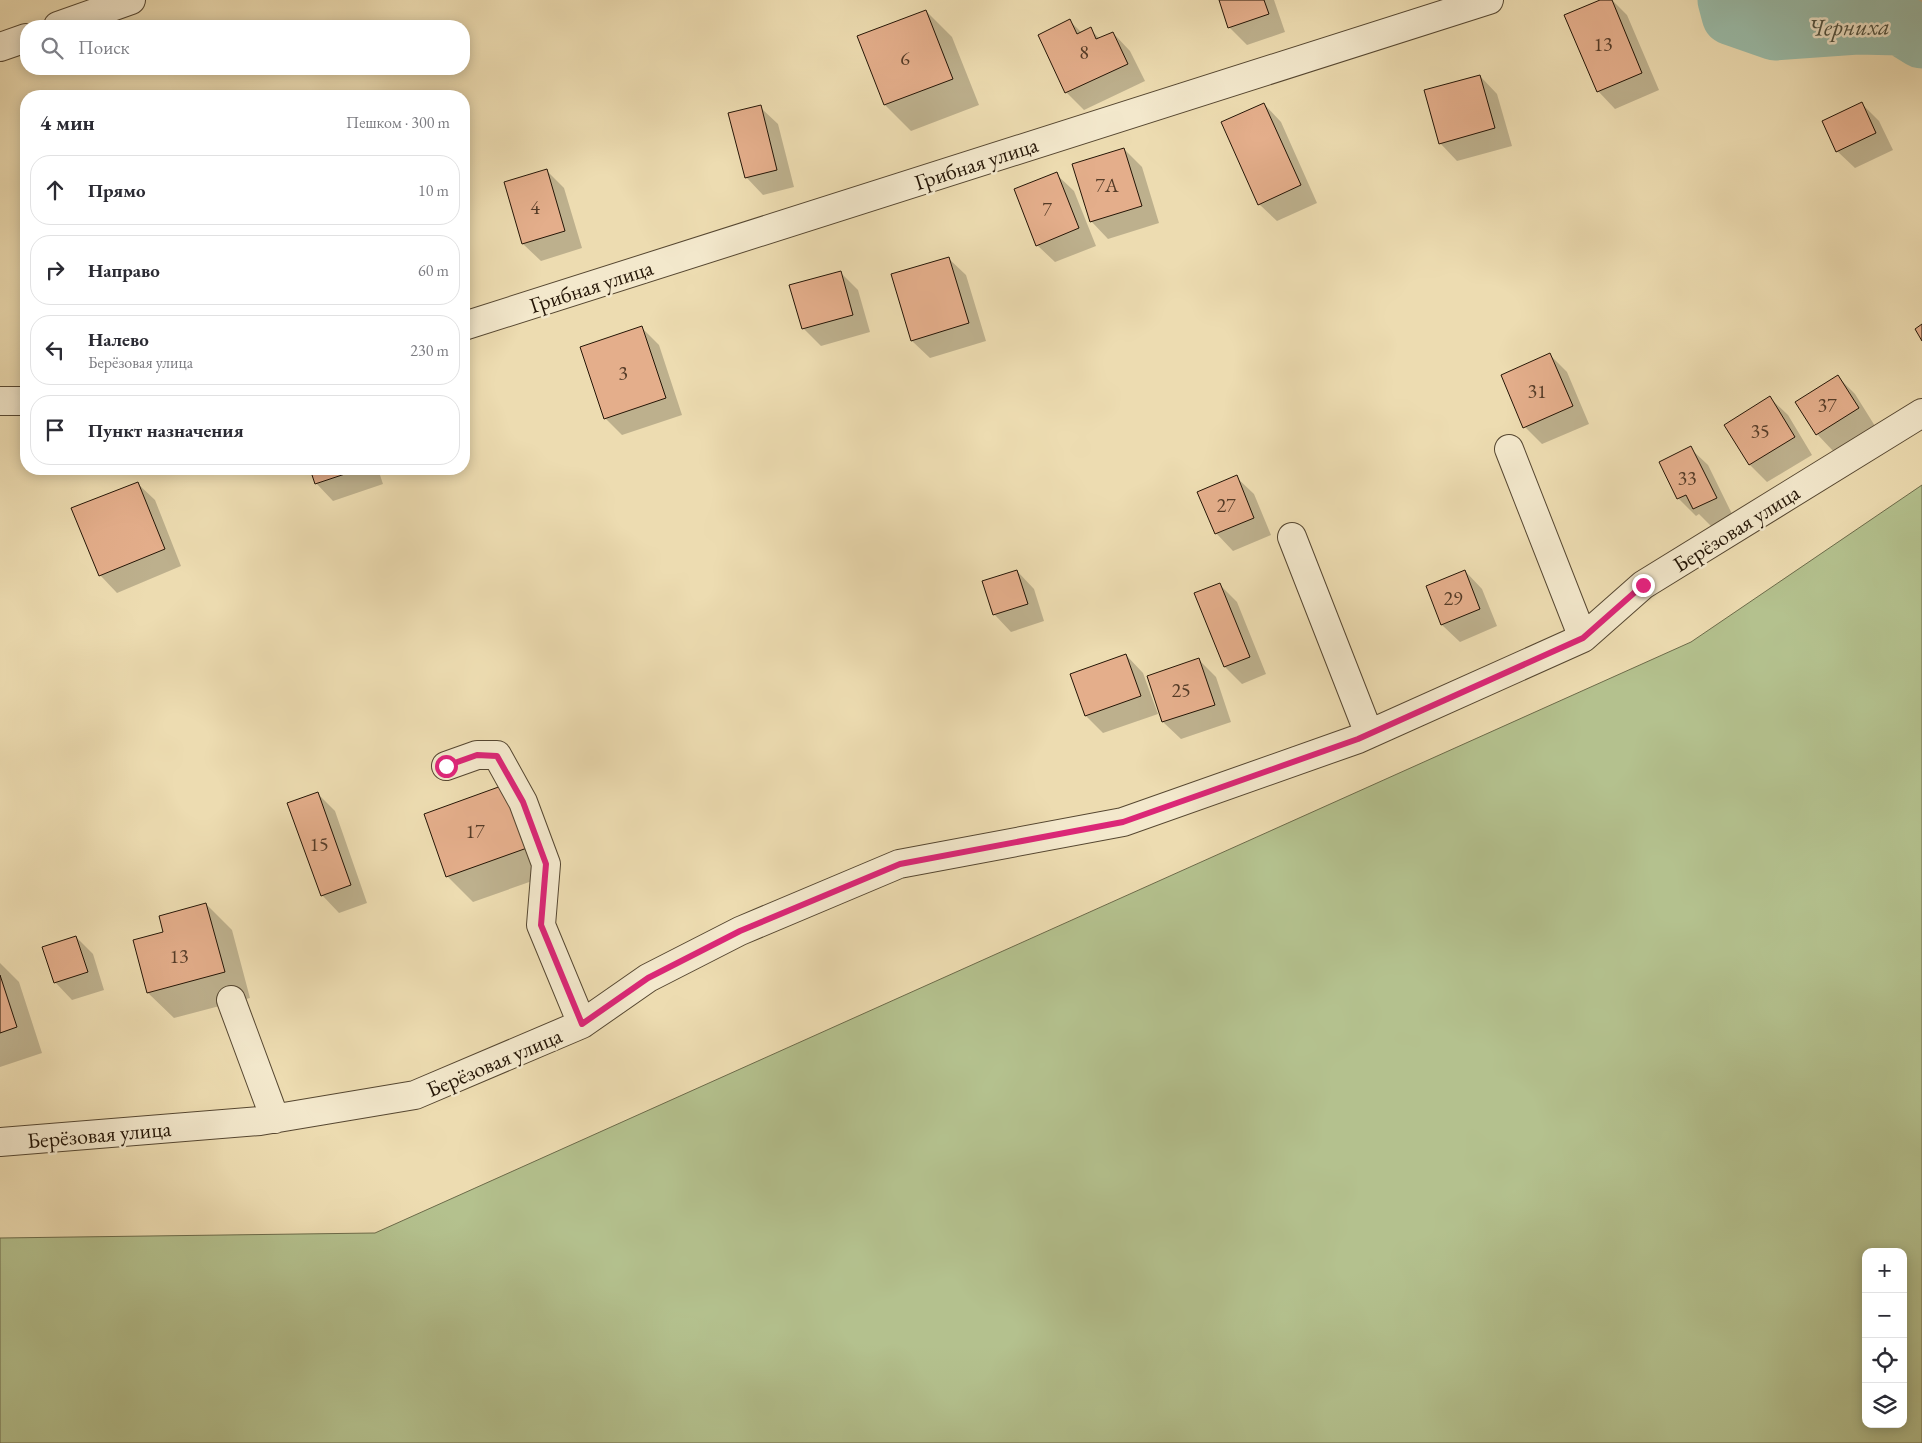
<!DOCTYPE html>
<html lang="ru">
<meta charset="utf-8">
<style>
:root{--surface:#fff;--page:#f7f7f7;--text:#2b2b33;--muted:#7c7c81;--line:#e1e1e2}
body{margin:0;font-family:"EB Garamond",serif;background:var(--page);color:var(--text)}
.controls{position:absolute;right:15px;bottom:15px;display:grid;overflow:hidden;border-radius:10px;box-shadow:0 2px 12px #0003}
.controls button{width:45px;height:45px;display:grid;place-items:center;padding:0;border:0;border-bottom:1px solid var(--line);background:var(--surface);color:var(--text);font:25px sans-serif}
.stop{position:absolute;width:15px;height:15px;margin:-11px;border:4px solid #db2777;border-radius:50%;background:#fff}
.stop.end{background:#db2777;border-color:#fff;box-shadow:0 1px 5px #0008}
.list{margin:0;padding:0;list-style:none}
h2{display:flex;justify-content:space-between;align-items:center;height:65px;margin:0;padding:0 20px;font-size:21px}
h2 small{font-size:16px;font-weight:400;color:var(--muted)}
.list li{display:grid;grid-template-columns:32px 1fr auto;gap:15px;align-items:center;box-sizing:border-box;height:70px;margin:0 10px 10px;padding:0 10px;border:1px solid var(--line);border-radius:20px}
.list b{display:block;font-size:19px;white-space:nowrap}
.list p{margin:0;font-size:16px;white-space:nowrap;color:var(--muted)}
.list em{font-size:16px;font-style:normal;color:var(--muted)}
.icon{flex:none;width:28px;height:28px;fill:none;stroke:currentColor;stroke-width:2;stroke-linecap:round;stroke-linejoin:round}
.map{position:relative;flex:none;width:1922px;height:1443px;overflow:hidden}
.search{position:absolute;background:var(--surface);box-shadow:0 2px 12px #0003;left:20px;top:20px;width:450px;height:55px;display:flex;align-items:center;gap:12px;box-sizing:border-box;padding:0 18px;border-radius:20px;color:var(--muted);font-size:19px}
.panel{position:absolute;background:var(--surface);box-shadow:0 2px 12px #0003;left:20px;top:90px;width:450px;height:385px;border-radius:20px}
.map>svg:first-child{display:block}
.green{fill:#b4c18e;stroke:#6c6b4a;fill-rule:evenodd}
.shadow{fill:#0003}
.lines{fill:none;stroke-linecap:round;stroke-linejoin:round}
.river{stroke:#9abca9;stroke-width:61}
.building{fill:#e4ae8b;stroke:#241506}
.minor-casing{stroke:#564731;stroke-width:30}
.minor{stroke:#f3e8cc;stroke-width:28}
.route{stroke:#db2777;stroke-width:6}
.labels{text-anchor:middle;stroke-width:5;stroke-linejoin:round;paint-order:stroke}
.number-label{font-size:20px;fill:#543b27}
.street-label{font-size:22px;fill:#241506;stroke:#f3e8cc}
.water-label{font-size:24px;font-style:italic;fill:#4d4f3f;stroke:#f3e8cc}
</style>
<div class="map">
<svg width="1922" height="1443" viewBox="0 0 1922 1443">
<rect width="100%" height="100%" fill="#eddcb1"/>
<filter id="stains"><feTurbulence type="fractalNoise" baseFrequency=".004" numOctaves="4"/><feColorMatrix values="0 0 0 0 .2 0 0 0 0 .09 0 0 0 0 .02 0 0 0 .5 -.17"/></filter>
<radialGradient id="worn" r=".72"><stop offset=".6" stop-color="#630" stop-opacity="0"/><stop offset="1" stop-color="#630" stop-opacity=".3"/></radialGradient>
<path class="green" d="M1922 485V1443H0V1238L375 1233 1691 642ZM1866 1252H1903V1424H1866Z"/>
<path class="shadow" d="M1220 0H1274L1285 32 1247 45 1229 27Z
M1604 0H1612L1627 15 1659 90 1615 109 1598 91Z
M1861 0H1922V18L1911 22 1898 8 1877 16Z
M926 11 952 37 979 105 911 131 885 105 859 37Z
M1070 21 1082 33 1090 29 1100 39 1113 33 1130 51 1145 81 1084 110 1066 92Z
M1480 76 1497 94 1512 146 1457 161 1440 143Z
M1264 104 1281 122 1317 203 1277 221 1259 204Z
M1862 104 1879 121 1893 150 1855 168 1837 151Z
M760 107 778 124 794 187 763 195 746 177Z
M1124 149 1142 167 1159 223 1108 239 1091 221Z
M547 171 564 188 582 248 541 261 523 244Z
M1056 174 1074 191 1096 246 1055 262 1037 245Z
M948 258 966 275 986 341 930 358 912 341Z
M840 272 858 290 870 332 821 346 803 328Z
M642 328 659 345 682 415 622 435 605 418Z
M1550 355 1567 372 1589 424 1542 444 1525 427Z
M1838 377 1855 394 1875 426 1834 452 1817 434Z
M1770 398 1788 415 1812 455 1767 482 1750 465 1726 425Z
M1690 448 1708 465 1733 516 1711 526 1699 514 1696 516 1678 498Z
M311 469H378L383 484 333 501 316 483Z
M1236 477 1254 494 1271 535 1233 551 1216 533Z
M137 483 155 500 181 566 117 593 100 575Z
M1017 571 1034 589 1044 621 1011 632 994 614Z
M1465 571 1482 589 1497 626 1460 642 1442 625 1427 587Z
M1219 584 1237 602 1266 674 1242 684 1225 667Z
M1126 655 1143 673 1158 714 1103 733 1086 716Z
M1199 660 1216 677 1231 722 1181 739 1163 722Z
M317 793 335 811 367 903 339 913 322 895Z
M530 813 552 874 473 902 447 876Z
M206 904 232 930 250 998 174 1018 148 993 165 933Z
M76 937 93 954 104 990 72 1000 55 982Z
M0 963 19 982 42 1053 0 1067Z"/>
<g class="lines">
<path class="river" d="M1728 0 1732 15 1775 30 1857 24 1901 25 1922 38"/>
</g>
<path class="building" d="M1219 0H1264L1269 14 1228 28Z
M1600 0H1612L1642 73 1597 92 1564 15Z
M926 10 953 79 884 105 857 36Z
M1070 19 1077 34 1091 27 1096 39 1113 32 1128 64 1065 93 1038 35Z
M1480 75 1495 128 1439 144 1424 90Z
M1862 102 1876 133 1836 152 1822 121Z
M1264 103 1301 185 1258 205 1221 122Z
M761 105 777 170 745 178 728 113Z
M1124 148 1142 206 1090 222 1072 164Z
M547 169 565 231 522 244 504 182Z
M1057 172 1079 228 1036 246 1014 189Z
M949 257 969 323 911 341 891 274Z
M841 271 853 315 802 329 789 285Z
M1922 324V341L1915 329Z
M642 326 666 398 604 419 580 347Z
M1550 353 1573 406 1523 428 1501 375Z
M1838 375 1859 408 1816 435 1795 402Z
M1770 396 1795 437 1749 465 1724 425Z
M1691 446 1717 498 1693 509 1686 495 1677 499 1659 462Z
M310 469H360L315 484Z
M1237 475 1254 518 1215 534 1197 492Z
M138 482 165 549 99 576 71 508Z
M1017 570 1028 604 993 615 982 581Z
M1465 570 1480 609 1441 625 1426 586Z
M1220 583 1250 657 1224 667 1194 593Z
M1126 654 1141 696 1085 716 1070 674Z
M1199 658 1215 705 1162 722 1147 676Z
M504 785 527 848 446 877 424 814Z
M318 792 351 885 321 896 287 803Z
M206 903 225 972 147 993 133 940 163 932 159 916Z
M76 936 88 972 54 983 42 947Z
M0 975 17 1027 0 1033Z"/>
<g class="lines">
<defs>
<path id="minor" d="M58 26 131 0
M0 47 26 38
M464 326 1489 0
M0 401H26
M1509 449 1583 638
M1292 537 1369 734
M446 766 477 755H497L523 802 546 864 541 925 582 1024
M231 1000 275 1119
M0 1142 260 1121 415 1095 582 1024 648 978 740 931 899 864 1123 822 1358 739 1583 638 1643 585 1922 413"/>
</defs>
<use href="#minor" class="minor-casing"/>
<use href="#minor" class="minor"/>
</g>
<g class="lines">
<path class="route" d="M446 766 477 755 497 756 523 802 546 864 541 925 582 1024 648 978 740 931 900 864 1123 822 1358 739 1583 638 1643 585"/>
</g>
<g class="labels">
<g class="number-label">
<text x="1603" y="51">13</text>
<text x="1084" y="59">8</text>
<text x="905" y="65">6</text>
<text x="1107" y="192">7А</text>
<text x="535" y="214">4</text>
<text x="1047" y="216">7</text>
<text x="623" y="380">3</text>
<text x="1537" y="398">31</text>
<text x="1827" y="412">37</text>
<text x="1760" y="438">35</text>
<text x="1687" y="485">33</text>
<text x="1226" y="512">27</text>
<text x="1453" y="605">29</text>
<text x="1181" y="697">25</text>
<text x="475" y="838">17</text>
<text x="319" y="851">15</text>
<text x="179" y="963">13</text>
</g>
<g class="street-label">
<text transform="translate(976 163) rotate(-18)" y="8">Грибная улица</text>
<text transform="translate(591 286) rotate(-18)" y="8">Грибная улица</text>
<text transform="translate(1736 528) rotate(-32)" y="8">Берёзовая улица</text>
<text transform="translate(494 1062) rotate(-23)" y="8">Берёзовая улица</text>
<text transform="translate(99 1134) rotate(-5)" y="8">Берёзовая улица</text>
</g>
<g class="water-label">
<text transform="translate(1849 27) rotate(-1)" y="8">Черниха</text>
</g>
</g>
<rect width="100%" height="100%" filter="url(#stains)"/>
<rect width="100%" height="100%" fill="url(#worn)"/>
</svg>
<div class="controls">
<button>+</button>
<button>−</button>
<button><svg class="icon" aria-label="locate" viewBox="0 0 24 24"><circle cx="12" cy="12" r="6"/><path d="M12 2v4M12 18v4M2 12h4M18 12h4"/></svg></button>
<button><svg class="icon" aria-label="layers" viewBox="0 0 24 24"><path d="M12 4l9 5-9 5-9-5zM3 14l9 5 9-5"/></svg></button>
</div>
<div class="stop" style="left:446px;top:766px"></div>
<div class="stop end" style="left:1643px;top:585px"></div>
<div class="search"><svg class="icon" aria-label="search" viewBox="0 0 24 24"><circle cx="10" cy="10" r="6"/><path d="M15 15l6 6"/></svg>Поиск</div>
<section class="panel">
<h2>4 мин<small>Пешком · 300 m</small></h2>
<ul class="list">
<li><svg class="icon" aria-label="ahead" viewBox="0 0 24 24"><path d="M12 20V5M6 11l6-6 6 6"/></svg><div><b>Прямо</b></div><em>10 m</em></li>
<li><svg class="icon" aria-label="right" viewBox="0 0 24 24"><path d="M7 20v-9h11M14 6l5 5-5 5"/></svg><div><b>Направо</b></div><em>60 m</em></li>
<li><svg class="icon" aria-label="left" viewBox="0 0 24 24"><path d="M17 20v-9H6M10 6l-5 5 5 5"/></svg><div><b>Налево</b><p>Берёзовая улица</p></div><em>230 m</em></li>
<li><svg class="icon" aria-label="arrive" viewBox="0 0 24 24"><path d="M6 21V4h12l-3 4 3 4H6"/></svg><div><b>Пункт назначения</b></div></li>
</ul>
</section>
</div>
